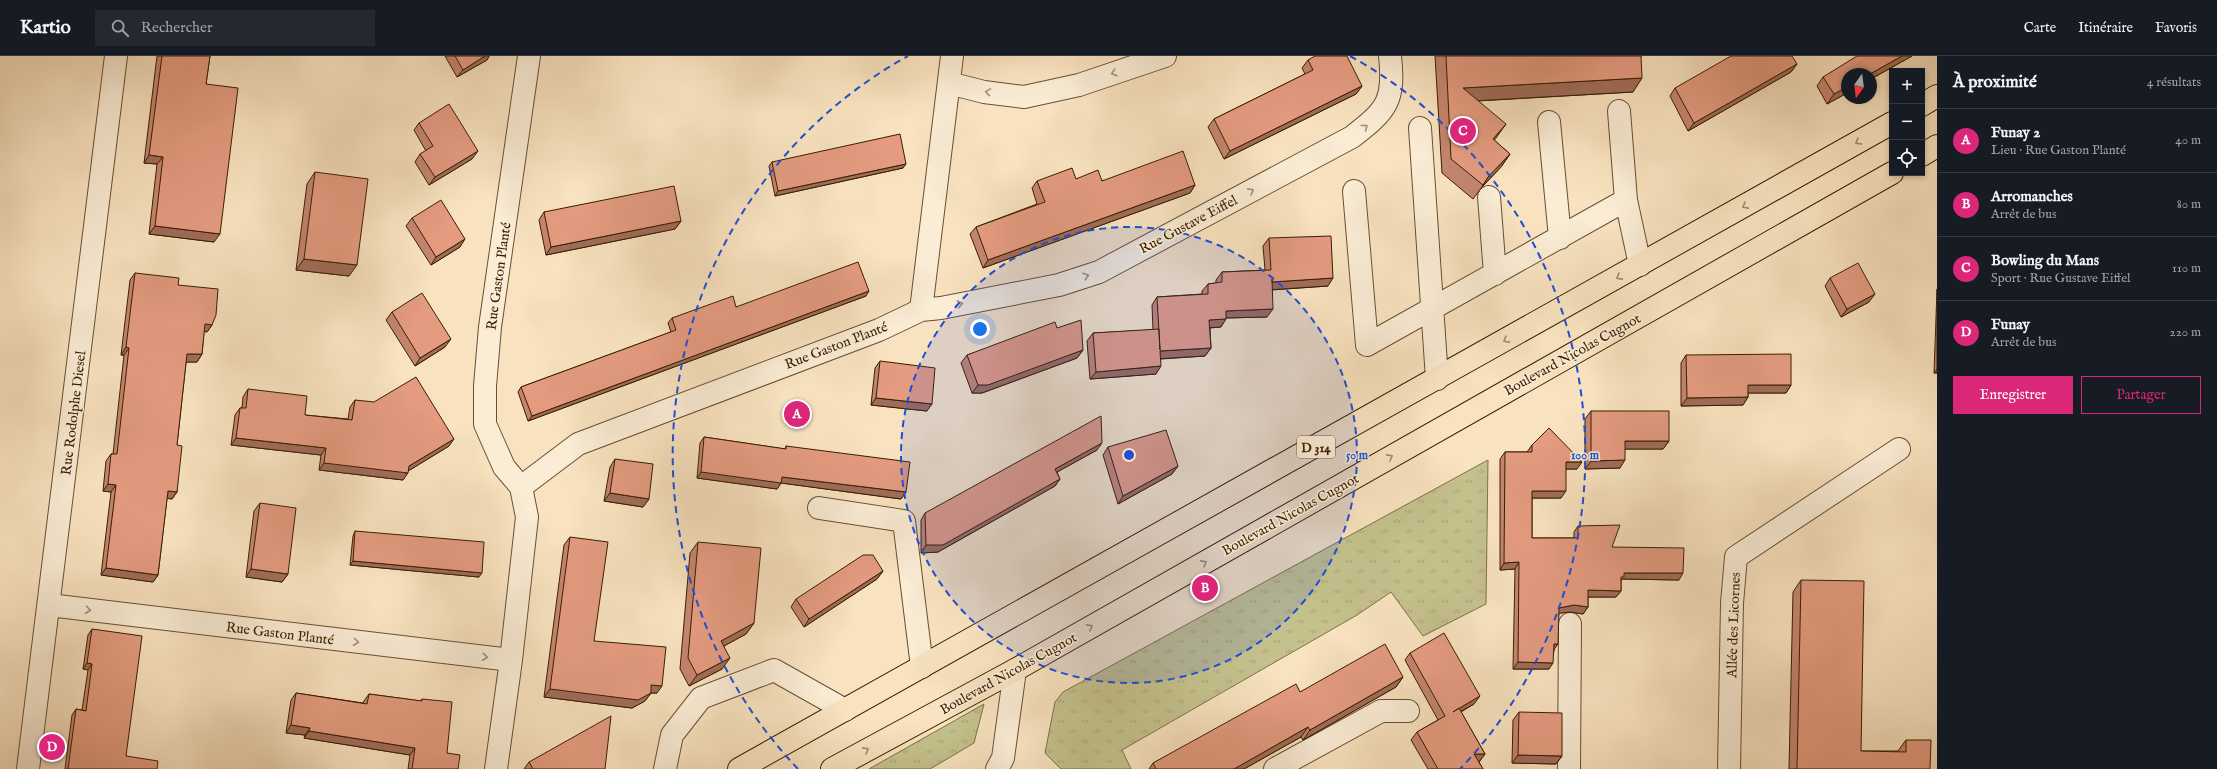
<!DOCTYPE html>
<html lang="fr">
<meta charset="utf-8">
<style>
:root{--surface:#171b24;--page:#242831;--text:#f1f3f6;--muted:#9ea1a6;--line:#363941;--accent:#db2777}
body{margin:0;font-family:"IM FELL English",serif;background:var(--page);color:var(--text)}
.controls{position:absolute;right:12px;top:12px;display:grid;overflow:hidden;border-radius:0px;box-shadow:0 2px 6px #0003}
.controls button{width:36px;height:36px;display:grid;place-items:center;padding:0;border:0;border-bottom:1px solid var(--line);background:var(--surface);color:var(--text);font:20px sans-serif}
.compass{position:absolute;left:1841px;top:12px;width:36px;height:36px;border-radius:50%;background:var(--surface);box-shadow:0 2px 6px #0003;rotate:194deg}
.you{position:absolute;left:980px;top:273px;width:14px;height:14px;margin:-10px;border:3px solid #fff;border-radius:50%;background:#1a73e8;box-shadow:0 0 0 6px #1a73e833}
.badge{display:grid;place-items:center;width:26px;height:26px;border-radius:50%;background:var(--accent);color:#fff;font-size:13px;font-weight:700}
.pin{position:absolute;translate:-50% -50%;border:2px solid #fff;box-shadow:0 1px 4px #0006}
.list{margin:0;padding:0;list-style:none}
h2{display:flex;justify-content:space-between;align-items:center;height:52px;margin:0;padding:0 16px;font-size:17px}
h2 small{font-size:13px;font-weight:400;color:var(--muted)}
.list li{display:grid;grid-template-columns:26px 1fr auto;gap:12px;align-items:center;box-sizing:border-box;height:64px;padding:0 16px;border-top:1px solid var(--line)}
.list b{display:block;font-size:15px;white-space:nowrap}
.list p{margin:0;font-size:13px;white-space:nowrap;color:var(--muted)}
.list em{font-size:13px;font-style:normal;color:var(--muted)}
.actions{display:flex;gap:8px;padding:12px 16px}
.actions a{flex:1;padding:9px 0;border:1px solid var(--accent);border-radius:0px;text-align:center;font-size:14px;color:var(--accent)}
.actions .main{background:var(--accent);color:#fff}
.icon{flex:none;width:22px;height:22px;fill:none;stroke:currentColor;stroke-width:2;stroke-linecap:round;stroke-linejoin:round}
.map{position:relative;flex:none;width:1937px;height:713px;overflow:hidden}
header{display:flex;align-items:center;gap:24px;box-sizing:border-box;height:56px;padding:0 20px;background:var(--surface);border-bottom:1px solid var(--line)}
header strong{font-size:19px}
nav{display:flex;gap:22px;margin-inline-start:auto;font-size:14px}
.search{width:280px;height:36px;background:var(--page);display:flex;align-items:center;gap:10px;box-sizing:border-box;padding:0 14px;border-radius:0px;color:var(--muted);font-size:15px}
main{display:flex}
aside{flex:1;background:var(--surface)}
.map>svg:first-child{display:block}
.grass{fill:url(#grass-tufts);stroke:#7e7046}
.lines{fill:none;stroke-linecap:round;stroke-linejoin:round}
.minor-casing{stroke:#694f30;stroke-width:24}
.major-casing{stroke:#391e00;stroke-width:24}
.minor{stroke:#faecd5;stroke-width:22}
.major{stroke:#f8e2bf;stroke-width:22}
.wall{fill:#c4856e;stroke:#391e00}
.shaded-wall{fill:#a06c5a;stroke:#391e00}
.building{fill:#e49b80;stroke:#391e00}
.oneway{stroke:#a38f75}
.oneway2{stroke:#a28a69}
.ring{fill:none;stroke:#1d4ed8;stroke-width:2;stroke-dasharray:7 5}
.labels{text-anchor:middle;stroke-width:3;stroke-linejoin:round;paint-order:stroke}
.shield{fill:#faecd5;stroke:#735c40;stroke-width:1}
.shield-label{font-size:13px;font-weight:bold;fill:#391e00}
.street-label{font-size:14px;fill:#391e00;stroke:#faecd5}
.centre{fill:#1d4ed8;stroke:#faecd5;stroke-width:2}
.ring-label{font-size:12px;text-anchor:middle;font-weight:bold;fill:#1d4ed8;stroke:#faecd5;stroke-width:3;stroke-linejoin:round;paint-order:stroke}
</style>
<header>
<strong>Kartio</strong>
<div class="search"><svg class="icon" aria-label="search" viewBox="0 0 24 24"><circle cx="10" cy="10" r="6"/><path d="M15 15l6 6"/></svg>Rechercher</div>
<nav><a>Carte</a><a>Itinéraire</a><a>Favoris</a></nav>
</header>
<main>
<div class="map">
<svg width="1937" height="713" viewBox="0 0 1937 713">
<defs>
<pattern id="grass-tufts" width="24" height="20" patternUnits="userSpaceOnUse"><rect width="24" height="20" fill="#c4c18d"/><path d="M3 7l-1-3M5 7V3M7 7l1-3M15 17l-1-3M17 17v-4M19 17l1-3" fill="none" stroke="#a9a578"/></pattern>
</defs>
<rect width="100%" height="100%" fill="#f8e2bf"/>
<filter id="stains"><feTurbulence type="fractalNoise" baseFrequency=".005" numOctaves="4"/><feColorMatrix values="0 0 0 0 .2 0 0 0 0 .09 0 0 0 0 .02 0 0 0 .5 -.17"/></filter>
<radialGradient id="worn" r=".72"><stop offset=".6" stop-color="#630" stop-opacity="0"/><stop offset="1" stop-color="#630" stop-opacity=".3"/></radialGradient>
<path class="grass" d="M1488 404 1486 548 1423 580 1391 536 1357 559 1122 694 1131 713H1061L1045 697 1055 646 1063 636Z
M984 648 974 687 930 713H869Z"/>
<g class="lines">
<defs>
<path id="minor" d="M949 27 984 36 1024 41 1079 29 1165 0
M1619 55 1626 144
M1549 66 1560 182
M1420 72 1437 323
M1354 135 1367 289 1626 144 1640 209
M1489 141 1495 218
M921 254 941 252 1059 229 1099 216 1352 81C1387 54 1395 45 1390 0
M521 431 578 388 879 274 921 254 952 0
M819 452 904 465 922 611
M49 549 511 604
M28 713 116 0
M496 713 511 604 527 461 521 431 504 411 485 368V330L490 271 529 0
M665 713 672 679 701 642 774 614 845 654
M997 713 1003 702 1015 614
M1275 713 1381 655H1408
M1569 713 1570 568
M1729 713 1732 547 1736 501 1899 393"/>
<path id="major" d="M1922 49 1937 40
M1922 99 1937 90
M739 713 1892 67
M832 713 1015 614 1892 117"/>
</defs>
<use href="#minor" class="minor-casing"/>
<use href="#major" class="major-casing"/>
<use href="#minor" class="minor"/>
<use href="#major" class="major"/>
</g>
<path class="wall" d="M157 0H210L206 28 214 186 149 178 157 108 144 107Z
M445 0H489L487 4 457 21Z
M1435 0H1641L1633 36 1478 45 1494 84 1510 98 1501 111 1482 131 1473 143 1442 117Z
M1912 0 1871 23V18H1847V37L1827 48 1817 30 1823 21Z
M1308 4 1362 30 1356 38 1224 103 1208 71 1214 63 1305 18 1302 12Z
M1797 8 1791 16 1688 75 1670 40 1675 32Z
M419 67 472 103 429 129 415 106 420 98 426 95 414 74Z
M772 106 903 112 775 140 769 110Z
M315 116 349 220 296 214 307 128Z
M1076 123 1195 129 1190 137 983 212 970 178 976 171 1037 148 1032 132 1037 125Z
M544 156 681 165 675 173 546 199 539 164Z
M412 162 460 191 431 209 406 170Z
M1269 182 1328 230 1272 234 1267 261 1226 262 1221 271 1210 272 1211 292 1205 300 1161 303 1156 318 1090 323 1087 285 1093 277 1153 274 1152 249 1157 241 1202 238V235L1208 228 1216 227V224L1222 216 1265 214 1263 190Z
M135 217 178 229 212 269 207 276 204 275 202 298 197 306H186L177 389V436L172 443 167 442 158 519 153 526 101 519 111 436 103 435 106 405 111 398H113L124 299H121L130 224Z
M1830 222 1869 246 1841 261 1825 230Z
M1937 233V317H1934Z
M866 240 528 365 518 336 521 331 671 276 668 267 672 262 736 251Z
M392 256 445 291 415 310 386 264Z
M1057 272 1083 294 1077 302 982 337H972L961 307 967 299Z
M1686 299 1791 329 1786 337H1748V341L1743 349 1681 350V307Z
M880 305 927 355 871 349 875 312Z
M248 333 305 359 348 363 350 351 355 344 449 390 408 415 403 424 319 414 321 399 231 389 235 359 240 352H242L243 341Z
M1591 355 1669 385 1663 393H1625L1620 412 1585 413V363Z
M704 381 785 393 786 390 906 436 901 443 781 427 777 433 697 422 700 387Z
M1532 389 1577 413H1566L1561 442H1532V482H1574V476L1578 470 1612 491 1679 524 1622 523 1621 525V535L1616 541H1588V551L1583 558 1570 556 1559 557 1554 595 1549 613H1513L1515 513 1500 514V403L1505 396H1527Z
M1108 391 1178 410 1172 418 1118 448 1103 399Z
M1097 394 1057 416 1060 423 1055 430 938 496 921 497V464L925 457Z
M615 403 649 443 643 451 604 445 610 411Z
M260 447 288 518 282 526 246 521 254 455Z
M355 475 479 521 350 509 353 480Z
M570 481 594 585 657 637H651L645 645 632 652 544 641 564 489Z
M698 486 754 567 746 578 724 590 722 613 689 630 680 613 690 497Z
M883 515 877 523 804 571 791 551 796 543Z
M1801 524 1861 695H1898L1906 684 1930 713H1789L1793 536Z
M92 573 126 700 157 713H65L72 659 76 653 82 654 88 614 83 613 88 579Z
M1410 597 1474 648 1461 656 1485 698 1479 706 1483 713H1428L1411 684 1417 676 1438 664 1405 604Z
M1403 621 1396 631 1303 684 1301 681 1244 713H1149L1153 707 1300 636Z
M296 637 363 647 364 645 369 638 420 645 422 643 447 697 458 713H408L410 699 304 682 305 679 286 677 291 644Z
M1519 656 1562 700 1556 708 1512 707 1513 664Z
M529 706 605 713H524Z"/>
<path class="shaded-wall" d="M485 0H489L487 4 457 21 463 14Z
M1902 0H1912L1871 23V18H1870Z
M1797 8 1791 16 1688 75 1694 67Z
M1642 22 1633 36 1454 46 1463 32Z
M1362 30 1356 38 1224 103 1230 95Z
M1847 31V37L1827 48 1834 38Z
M1506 68 1496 82 1484 97 1493 83Z
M478 95 472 103 429 129 435 121Z
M1510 98 1501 111 1482 131 1488 121Z
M149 99 163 101 157 108 144 107Z
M906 108 903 112 775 140 778 135Z
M1195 129 1190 137 983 212 988 204Z
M681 165 675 173 546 199 551 191Z
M155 170 220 178 214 186 149 178Z
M465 183 460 191 431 209 436 201Z
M304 203 357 209 349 220 296 214Z
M1333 222 1328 230 1267 234 1272 226Z
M869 235 866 240 528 365 532 360Z
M1875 238 1869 246 1841 261 1847 253Z
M1273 253 1267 261 1220 262 1226 255Z
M1226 263 1221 271 1204 272 1209 264Z
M205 268 212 269 207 276 200 275Z
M451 283 445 291 415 310 420 302Z
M126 291 129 292 124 299H121Z
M1211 292 1205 300 1155 303 1160 295Z
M1083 294 1077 302 982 337H972L978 329Z
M187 298H202L197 306H182Z
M1161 310 1156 318 1090 323 1096 316Z
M1937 313V317H1934Z
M1748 329H1791L1786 337H1743Z
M1748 341 1743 349 1681 350 1687 342Z
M876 342 932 348 927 355 871 349Z
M236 382 326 392 321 399 231 389Z
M454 383 449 390 405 417H408L403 424 319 414 324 407 409 410Z
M1625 385H1669L1663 393H1620Z
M1102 387 1097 394 1050 420 1055 413Z
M1625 404 1620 412 1585 413 1591 405Z
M1566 406H1582L1577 413H1562Z
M1178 410 1172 418 1118 448 1123 440Z
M701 416 782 421 906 436 901 443 781 427 777 433 697 422Z
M1060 423 1055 430 938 496 921 497 926 489Z
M108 428 116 429 111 436 103 435Z
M168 435 177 436 172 443 163 442Z
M1532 435H1566L1561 442H1527Z
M610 437 649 443 643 451 604 445Z
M353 505 482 517 479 521 350 509Z
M1519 506 1515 513 1500 514 1504 507Z
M106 512 158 519 153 526 101 519Z
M251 513 288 518 282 526 246 521Z
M883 515 877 523 804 571 809 563Z
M1624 517H1683L1679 524 1622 523 1619 528H1616Z
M1588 534 1621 535 1616 541H1583Z
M1574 549 1588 551 1583 558 1570 556 1554 558 1559 552Z
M754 567 746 578 713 596 721 585Z
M1554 588H1558L1553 595Z
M730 602 722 613 689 630 697 619Z
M1518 606 1553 607 1549 613H1513Z
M87 607 92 608 88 614 83 613Z
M1403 621 1396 631 1303 684 1310 674Z
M651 629 662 630 657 637H651L645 645 632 652 544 641 550 633Z
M1480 640 1474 648 1447 663 1453 656Z
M291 669 310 672 305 679 286 677Z
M1308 671 1301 681 1244 713H1234Z
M309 675 415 692 410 699 304 682Z
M1474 698H1485L1479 706H1469Z
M1518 699 1562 700 1556 708 1512 707Z"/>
<path class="building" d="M162 0H210L206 28 238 32 220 178 155 170 163 101 149 99Z
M455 0H485L463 14Z
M1315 0H1347L1362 30 1230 95 1214 63 1313 14 1308 4Z
M1446 0H1641L1642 22 1463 32 1506 68 1493 83 1510 98 1488 121 1483 129 1451 103Z
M1731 0H1792L1797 8 1694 67 1675 32Z
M1857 0H1902L1870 18H1847V31L1834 38 1823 21Z
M449 48 478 95 435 121 420 98 433 90 419 67Z
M900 78 906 108 778 135 772 106Z
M1183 95 1195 129 988 204 976 171 1045 146 1037 125 1072 112 1076 123 1098 114 1102 125Z
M315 116 368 123 357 209 304 203Z
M674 130 681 165 551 191 544 156Z
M441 144 465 183 436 201 412 162Z
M1331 180 1333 222 1272 226V223L1273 253 1226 255V263L1209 264 1211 292 1160 295 1161 310 1096 316 1093 277 1159 273 1160 294 1157 241 1208 238V228L1222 226V216L1271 214 1269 182Z
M858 206 869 235 532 360 521 331 676 274 672 262 733 240 736 251Z
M1858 207 1875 238 1847 253 1830 222Z
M135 217 179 222 178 229 218 233 216 259 212 269 205 268 202 298H187L177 389 182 390 177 436 168 435 158 519 106 512 116 429 108 428 111 398H117L129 292 126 291Z
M422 237 451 283 420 302 392 256Z
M1081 264 1083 294 988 329H978L967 299 1055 266 1057 272Z
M1791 298V329H1748V341L1687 342 1686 299Z
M880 305 935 312 932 348 876 342Z
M416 321 454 383 409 410 408 417 324 407 326 392 236 382 240 352H246L248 333 307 340 305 359 352 364 355 344 374 346Z
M1591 355H1669V385H1625V404L1591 405Z
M1101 360 1102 387 1055 413 1060 423 943 489H926L925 457Z
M1549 372 1582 406H1566V435H1532V482H1578V470L1620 469 1612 491 1684 492 1683 517H1624V521H1621V535L1588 534V551L1574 549 1559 552 1558 588H1554L1553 607 1518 606 1519 506 1504 507 1505 396H1532V389Z
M1166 374 1178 410 1123 440 1108 391Z
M704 381 786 393V390L910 406 906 436 782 421 781 427 701 416Z
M615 403 653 408 649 443 610 437Z
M260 447 296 452 288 518 251 513Z
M355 475 484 486 482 517 353 505Z
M570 481 608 486 594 585 666 591 662 630 651 629V637L638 644 550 633Z
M698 486 761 492 754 567 721 585 730 602 697 619 688 602Z
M863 499H873L883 515 809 563 796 543Z
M1801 524 1864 525 1861 695 1906 696V684H1931L1930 713H1797Z
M92 573 142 580 126 700 158 705 157 713H68L76 653 86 655 92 608 87 607Z
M1444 577 1480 640 1453 656 1459 652 1485 698H1474L1483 713H1438L1417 676 1445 660 1410 597Z
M1385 588 1403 621 1310 674 1308 671 1234 713H1156L1153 707 1296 628 1300 636Z
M296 637 367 648 369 638 422 645V643L452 646 447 697 460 699 458 713H412L415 692 309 675 310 672 291 669Z
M1519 656 1562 657V700L1518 699Z
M611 660 605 713H533L529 706Z"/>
<defs><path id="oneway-chevron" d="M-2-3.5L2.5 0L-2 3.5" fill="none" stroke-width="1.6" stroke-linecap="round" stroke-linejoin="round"/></defs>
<g class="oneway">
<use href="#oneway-chevron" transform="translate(1114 17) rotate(161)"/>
<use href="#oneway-chevron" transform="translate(988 36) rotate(-171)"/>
<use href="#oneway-chevron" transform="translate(1365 71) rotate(-38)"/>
<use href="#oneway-chevron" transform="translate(1251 135) rotate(-28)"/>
<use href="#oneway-chevron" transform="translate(1086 220) rotate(-18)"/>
<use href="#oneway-chevron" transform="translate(960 248) rotate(-11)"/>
<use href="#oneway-chevron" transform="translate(88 554) rotate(7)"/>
<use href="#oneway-chevron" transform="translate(356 586) rotate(7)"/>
<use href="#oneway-chevron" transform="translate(485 601) rotate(6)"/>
</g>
<g class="oneway2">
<use href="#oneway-chevron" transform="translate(1858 86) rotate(150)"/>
<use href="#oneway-chevron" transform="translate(1745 150) rotate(151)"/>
<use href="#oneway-chevron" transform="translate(1619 221) rotate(151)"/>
<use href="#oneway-chevron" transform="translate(1506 284) rotate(151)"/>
<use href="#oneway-chevron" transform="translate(1390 401) rotate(-29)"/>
<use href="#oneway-chevron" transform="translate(1204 507) rotate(-29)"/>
<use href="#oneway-chevron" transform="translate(1090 571) rotate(-29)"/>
<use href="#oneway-chevron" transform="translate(866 694) rotate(-29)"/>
</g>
<circle cx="1129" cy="399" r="228" fill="#1d4ed8" fill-opacity=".12"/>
<g class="ring">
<circle cx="1129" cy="399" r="228"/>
<path d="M798 713A456 456 0 0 1 908 0M1350 0A456 456 0 0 1 1460 713"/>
</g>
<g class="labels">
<rect class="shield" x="1297" y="380" width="38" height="22" rx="3"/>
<g class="shield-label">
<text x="1316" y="396">D 314</text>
</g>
<g class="street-label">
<text transform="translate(1188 168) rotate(-28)" y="5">Rue Gustave Eiffel</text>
<text transform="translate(498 220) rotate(-82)" y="5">Rue Gaston Planté</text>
<text transform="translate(836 289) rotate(-21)" y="5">Rue Gaston Planté</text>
<text transform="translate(1572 298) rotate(-29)" y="5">Boulevard Nicolas Cugnot</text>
<text transform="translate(73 357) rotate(-83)" y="5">Rue Rodolphe Diesel</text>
<text transform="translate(1290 458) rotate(-29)" y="5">Boulevard Nicolas Cugnot</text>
<text transform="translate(1733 569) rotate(-88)" y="5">Allée des Licornes</text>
<text transform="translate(280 577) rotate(7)" y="5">Rue Gaston Planté</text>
<text transform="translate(1008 617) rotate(-29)" y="5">Boulevard Nicolas Cugnot</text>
</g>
</g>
<circle cx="1129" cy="399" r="6" class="centre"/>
<g class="ring-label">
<text x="1357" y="403">50 m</text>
<text x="1585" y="403">100 m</text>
</g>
<rect width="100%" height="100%" filter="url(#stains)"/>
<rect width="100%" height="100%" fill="url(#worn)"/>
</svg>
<div class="controls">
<button>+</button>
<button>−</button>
<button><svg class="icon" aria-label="locate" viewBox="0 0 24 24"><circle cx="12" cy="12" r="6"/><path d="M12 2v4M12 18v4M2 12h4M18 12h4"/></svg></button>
</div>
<svg class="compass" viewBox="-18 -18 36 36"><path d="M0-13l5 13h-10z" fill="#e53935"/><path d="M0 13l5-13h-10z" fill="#9ea1a6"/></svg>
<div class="you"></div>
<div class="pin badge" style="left:797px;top:358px">A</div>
<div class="pin badge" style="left:1205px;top:532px">B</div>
<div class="pin badge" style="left:1463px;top:75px">C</div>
<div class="pin badge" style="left:52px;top:691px">D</div>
</div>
<aside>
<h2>À proximité<small>4 résultats</small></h2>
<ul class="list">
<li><span class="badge">A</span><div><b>Funay 2</b><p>Lieu · Rue Gaston Planté</p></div><em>40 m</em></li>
<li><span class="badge">B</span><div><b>Arromanches</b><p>Arrêt de bus</p></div><em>80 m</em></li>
<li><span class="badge">C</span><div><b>Bowling du Mans</b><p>Sport · Rue Gustave Eiffel</p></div><em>110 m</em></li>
<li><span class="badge">D</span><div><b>Funay</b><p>Arrêt de bus</p></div><em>220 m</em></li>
</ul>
<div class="actions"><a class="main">Enregistrer</a><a>Partager</a></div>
</aside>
</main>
